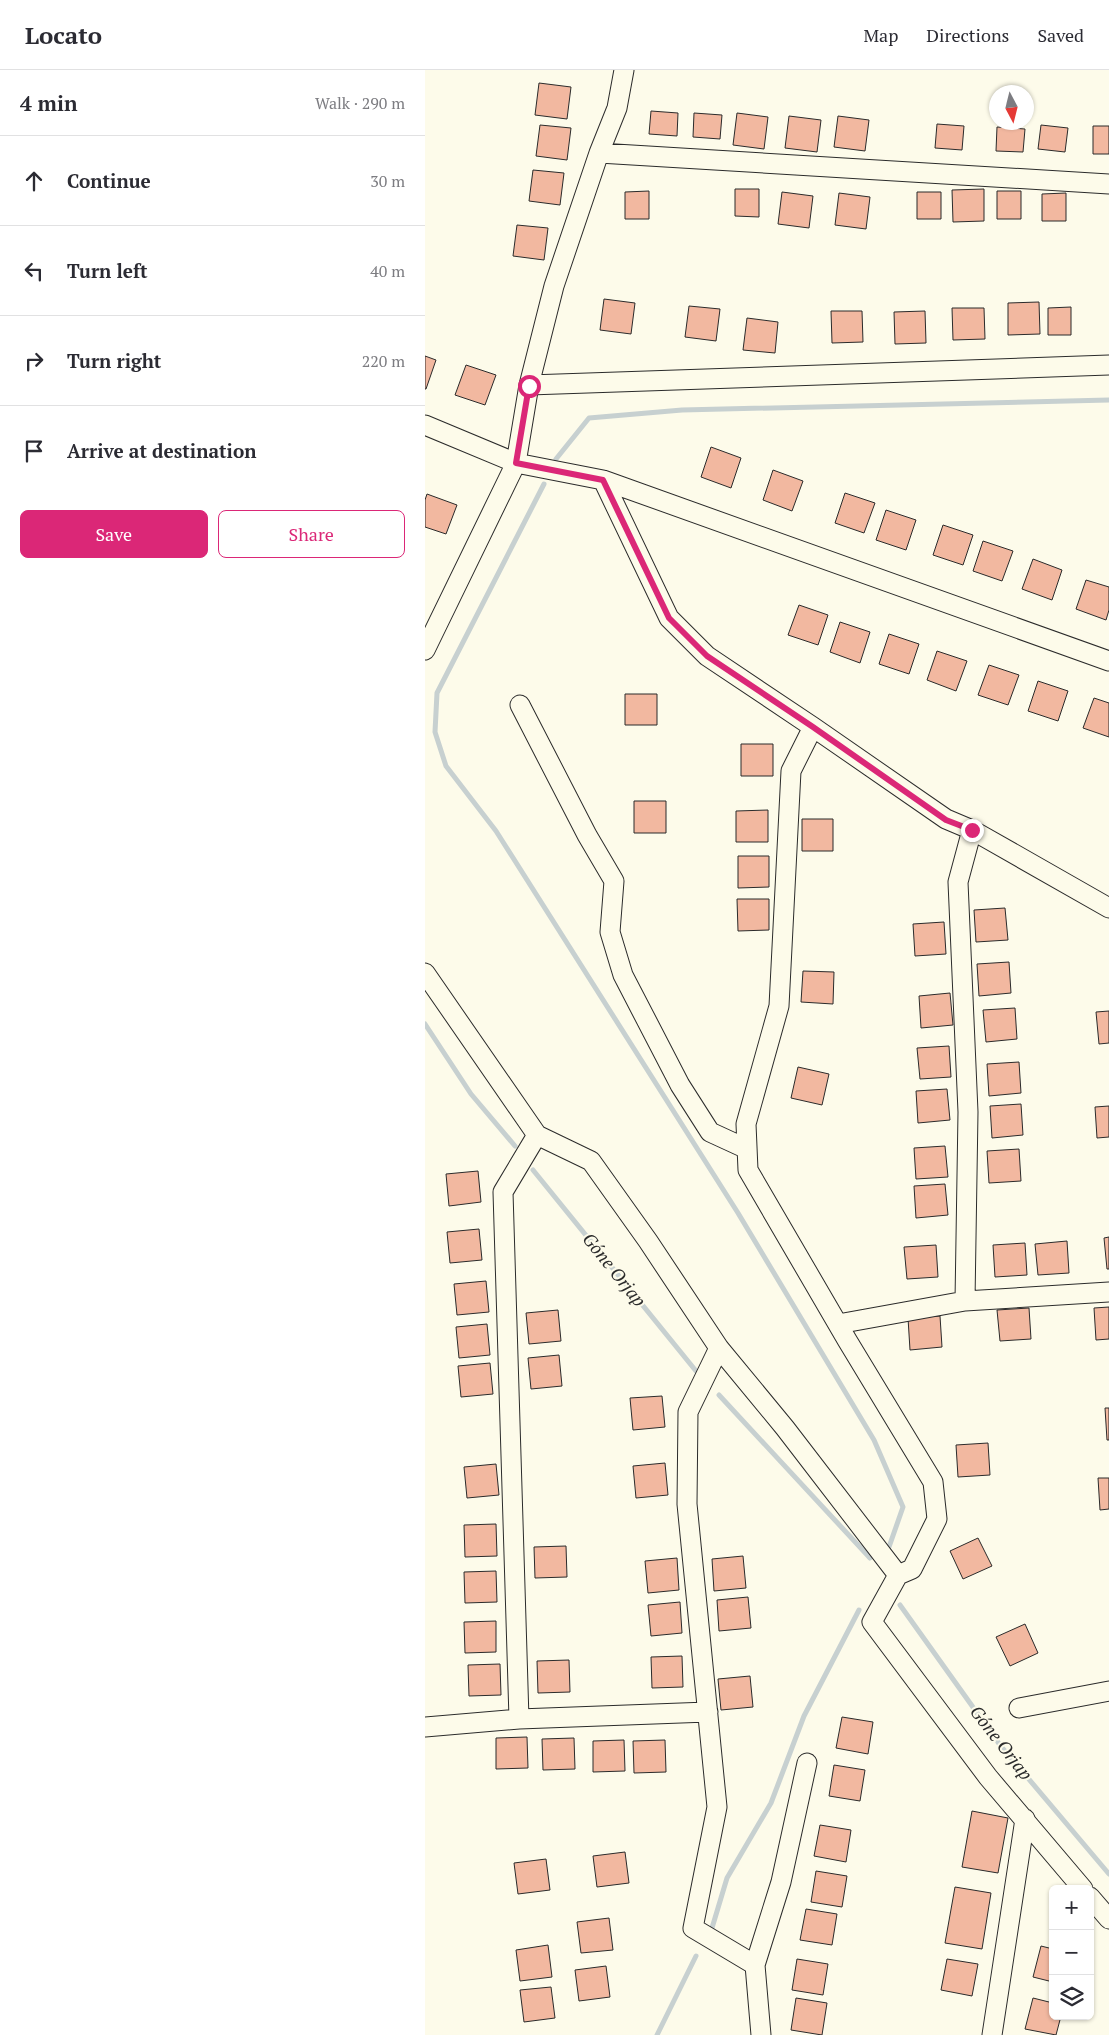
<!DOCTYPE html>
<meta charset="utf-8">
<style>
:root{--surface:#fff;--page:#f2f2f3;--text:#2b2b33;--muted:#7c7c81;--line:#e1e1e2;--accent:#db2777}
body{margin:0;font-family:"PT Serif",serif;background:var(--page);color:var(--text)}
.controls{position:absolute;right:15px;bottom:15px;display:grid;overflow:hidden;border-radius:8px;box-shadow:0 1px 4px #0004}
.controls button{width:45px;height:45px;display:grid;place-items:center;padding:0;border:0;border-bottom:1px solid var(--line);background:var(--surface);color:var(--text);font:25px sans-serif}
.compass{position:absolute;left:564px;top:15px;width:45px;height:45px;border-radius:50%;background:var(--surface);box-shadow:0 1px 4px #0004;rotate:173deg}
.stop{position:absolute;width:15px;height:15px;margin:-11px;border:4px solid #db2777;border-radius:50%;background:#fff}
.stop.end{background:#db2777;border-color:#fff;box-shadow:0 1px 5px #0008}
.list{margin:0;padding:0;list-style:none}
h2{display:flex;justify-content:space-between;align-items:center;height:65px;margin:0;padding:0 20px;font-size:21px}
h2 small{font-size:16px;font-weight:400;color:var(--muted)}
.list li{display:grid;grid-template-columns:32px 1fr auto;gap:15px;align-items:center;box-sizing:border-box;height:90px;padding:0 20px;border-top:1px solid var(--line)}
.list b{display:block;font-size:19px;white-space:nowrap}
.list em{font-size:16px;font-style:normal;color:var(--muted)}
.actions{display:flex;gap:10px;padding:15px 20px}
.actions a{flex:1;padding:11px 0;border:1px solid var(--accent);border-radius:8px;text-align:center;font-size:18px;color:var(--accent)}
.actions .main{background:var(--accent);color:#fff}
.icon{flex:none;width:28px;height:28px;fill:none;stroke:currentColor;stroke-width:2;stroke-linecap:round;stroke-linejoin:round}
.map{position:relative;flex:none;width:684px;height:1965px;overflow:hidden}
header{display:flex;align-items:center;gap:30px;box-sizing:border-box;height:70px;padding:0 25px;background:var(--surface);border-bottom:1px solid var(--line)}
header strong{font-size:24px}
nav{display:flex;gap:28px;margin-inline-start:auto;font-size:18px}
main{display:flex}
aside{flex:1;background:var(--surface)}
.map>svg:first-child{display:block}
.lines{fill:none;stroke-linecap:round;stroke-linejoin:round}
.stream{stroke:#c7d0d0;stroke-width:5}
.building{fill:#f2b8a0;stroke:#2b2b2b}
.minor-casing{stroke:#2b2b2b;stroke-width:21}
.minor{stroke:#fdfbea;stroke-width:19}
.route{stroke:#db2777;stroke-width:6}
.labels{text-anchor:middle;stroke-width:4;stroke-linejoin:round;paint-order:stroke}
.water-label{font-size:18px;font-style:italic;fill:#2b2b2b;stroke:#fdfbea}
</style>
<header>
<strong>Locato</strong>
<nav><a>Map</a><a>Directions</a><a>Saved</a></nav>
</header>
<main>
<aside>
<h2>4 min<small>Walk · 290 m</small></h2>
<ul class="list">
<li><svg class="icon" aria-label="ahead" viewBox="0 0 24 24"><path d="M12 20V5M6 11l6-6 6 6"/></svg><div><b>Continue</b></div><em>30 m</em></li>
<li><svg class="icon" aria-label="left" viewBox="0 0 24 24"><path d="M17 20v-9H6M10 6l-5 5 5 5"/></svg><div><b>Turn left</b></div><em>40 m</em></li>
<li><svg class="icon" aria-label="right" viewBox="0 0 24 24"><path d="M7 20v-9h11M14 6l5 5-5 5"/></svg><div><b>Turn right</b></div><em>220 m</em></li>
<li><svg class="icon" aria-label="arrive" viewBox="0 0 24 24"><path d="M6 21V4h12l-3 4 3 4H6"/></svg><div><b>Arrive at destination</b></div></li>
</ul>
<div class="actions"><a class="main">Save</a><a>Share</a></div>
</aside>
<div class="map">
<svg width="684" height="1965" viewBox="0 0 684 1965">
<rect width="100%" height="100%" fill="#fdfbea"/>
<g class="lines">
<path class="stream" d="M131 389 164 348 257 340 684 330
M119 414 12 623 10 662 21 696 71 761 313 1143 449 1370 478 1437 464 1477
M0 954 46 1024 90 1076
M108 1100 271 1301
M294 1325 445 1488
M475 1535 575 1675 684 1804
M287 1858 302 1808 346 1733 379 1646 434 1540
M232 1965 271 1886"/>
</g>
<path class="building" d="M114 13 146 17 142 49 110 45Z
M226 41 253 43 252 66 224 64Z
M269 43 297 45 295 69 268 67Z
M312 43 343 47 339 79 308 75Z
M364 46 396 50 392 82 360 78Z
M413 46 444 50 440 81 409 77Z
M512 54 539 56 537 80 510 78Z
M115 55 146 58 142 90 111 86Z
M616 55 643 58 640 82 613 79Z
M668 56H684V84H668Z
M572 57 600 59 598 82 571 81Z
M108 100 139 103 135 135 104 131Z
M310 119H334V147L310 146Z
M559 119V151L528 152 527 120Z
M224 121V149H200V122Z
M572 121H596V149H572Z
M357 122 388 126 384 158 353 154Z
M492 122H516V149H492Z
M414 123 445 127 441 159 410 155Z
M641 123V151H617V124Z
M92 155 123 158 119 190 88 186Z
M179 229 210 233 206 264 175 260Z
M614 232 615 264 583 265V233Z
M264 236 295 239 291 271 260 267Z
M646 237V265H623V238Z
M527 238H559L560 269 528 270Z
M406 241H437L438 272 407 273Z
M500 241 501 273 470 274 469 242Z
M322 248 353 252 350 283 318 280Z
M0 286 11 290 1 319H0Z
M41 295 71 305 60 335 30 325Z
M286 377 316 388 306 418 276 407Z
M348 400 378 411 367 441 338 430Z
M420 423 450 433 439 463 410 453Z
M2 424 32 435 21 464 0 457V430Z
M461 440 491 450 481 480 451 470Z
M518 455 548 465 538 495 508 485Z
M558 471 588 481 577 511 548 501Z
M608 489 637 500 627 530 597 519Z
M661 510 684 517V540L681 550 651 539Z
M374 535 403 545 393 575 363 565Z
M415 552 445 562 435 593 405 582Z
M464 564 494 574 484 604 454 594Z
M512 581 542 591 531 621 502 610Z
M564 595 594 605 583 635 553 625Z
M613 611 643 621 633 651 603 641Z
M200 624H232V655H200Z
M669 628 684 633V667L658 658Z
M316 674H348V706H316Z
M209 731H241V763H209Z
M343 740V772H311V741Z
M377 749H408V781H377Z
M313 786H344V817L313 818Z
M312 829H344V860L313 861Z
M580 838 583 870 551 872 549 840Z
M519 852 521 884 490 886 488 854Z
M584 892 586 923 554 926 552 894Z
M378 901 409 902 408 934 376 932Z
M525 923 528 955 496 958 494 926Z
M590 938 592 969 561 972 558 940Z
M684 941V973L674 974 671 942Z
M524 976 526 1007 495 1009 492 978Z
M594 992 596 1023 564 1026 562 994Z
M373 997 404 1004 397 1035 366 1028Z
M522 1019 525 1050 493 1053 491 1021Z
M596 1034 598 1065 567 1068 565 1036Z
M684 1036V1067L672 1068 670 1037Z
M520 1076 523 1107 491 1109 489 1078Z
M594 1079 596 1111 564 1113 562 1081Z
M53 1101 56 1132 24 1136 21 1104Z
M520 1114 523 1145 491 1148 489 1116Z
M54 1159 57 1190 25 1193 22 1162Z
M684 1167V1199H682L679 1168Z
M642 1171 644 1203 613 1205 610 1174Z
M600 1173 602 1205 570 1207 568 1175Z
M511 1175 513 1207 482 1209 479 1177Z
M61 1211 64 1242 32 1245 29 1214Z
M684 1237V1269L671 1270 669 1238Z
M604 1238 606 1269 575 1271 572 1240Z
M133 1240 136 1271 104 1274 101 1243Z
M515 1246 517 1277 485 1280 483 1248Z
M62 1254 65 1285 34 1288 31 1257Z
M134 1285 137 1316 106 1319 103 1288Z
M65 1293 68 1324 36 1327 33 1296Z
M237 1326 240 1357 208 1360 205 1328Z
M680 1338H684V1370H682Z
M563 1373 565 1405 533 1407 531 1375Z
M240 1393 243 1425 211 1428 208 1396Z
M71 1394 74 1425 42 1428 39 1397Z
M673 1408H684V1439L675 1440Z
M71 1454 72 1486 40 1487 39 1455Z
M553 1468 567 1496 538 1509 525 1481Z
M141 1476 142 1507 110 1508 109 1477Z
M318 1486 321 1518 289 1521 287 1489Z
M252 1488 254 1520 223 1523 220 1491Z
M71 1501 72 1532 40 1533 39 1502Z
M323 1527 326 1558 294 1561 292 1530Z
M255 1532 257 1563 226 1566 223 1535Z
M71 1551V1582L40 1583 39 1552Z
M600 1554 613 1583 585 1596 571 1567Z
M257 1586 258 1617 227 1618 226 1587Z
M144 1590 145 1622 113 1623 112 1591Z
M75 1594 76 1625 44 1626 43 1595Z
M325 1606 328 1637 296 1640 293 1609Z
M417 1647 448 1652 443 1684 411 1678Z
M102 1667 103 1698 71 1699V1668Z
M149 1668 150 1699 118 1700 117 1669Z
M199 1670 200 1701 168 1702V1671Z
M240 1670 241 1702 209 1703 208 1671Z
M409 1695 440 1700 435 1731 404 1726Z
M547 1741 583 1748 573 1803 537 1797Z
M395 1755 426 1760 421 1792 389 1786Z
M200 1782 204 1813 172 1817 168 1786Z
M121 1789 125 1820 93 1824 89 1793Z
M391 1801 422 1806 417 1837 386 1832Z
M530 1817 566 1823 557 1879 520 1873Z
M381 1839 412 1844 407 1875 375 1870Z
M184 1848 188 1880 156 1883 152 1852Z
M123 1875 127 1907 95 1911 91 1880Z
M616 1876 628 1879V1912L608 1907Z
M372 1889 403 1894 398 1925 367 1920Z
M522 1889 553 1894 547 1926 516 1920Z
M181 1896 185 1927 154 1931 150 1900Z
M126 1917 130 1948 99 1952 95 1920Z
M371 1928 402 1933 397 1965 366 1960Z
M608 1928 628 1933V1946H636L631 1965 600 1959Z"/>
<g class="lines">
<defs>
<path id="minor" d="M174 83 684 114
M104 315 684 295
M0 355 91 393 178 410 684 591
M178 410 244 548 282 586 388 657 521 749 547 760 684 838
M0 580 91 393 104 315 129 216 174 83 192 38 199 0
M95 635 162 765 189 811 185 862 198 905 255 1015 285 1062 322 1079
M388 657 366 701 354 936 321 1054 323 1100 422 1270 508 1412 512 1449 487 1499 473 1505 447 1552 563 1707 658 1819
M0 903 112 1065 166 1091 223 1171 294 1278 360 1358 473 1505
M540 1231 543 1042 533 812 547 760
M413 1254 540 1231 684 1222
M294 1278 263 1342 262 1434 292 1737 268 1858 330 1895
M594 1638 684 1621
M94 1649 78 1122 112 1065
M0 1657 94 1649 283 1642
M665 1827 684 1849
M336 1965 330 1895 356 1812 382 1693
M567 1965 600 1749"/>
</defs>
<use href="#minor" class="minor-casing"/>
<use href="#minor" class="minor"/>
</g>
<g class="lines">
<path class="route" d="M104 316 91 393 178 410 244 548 282 586 388 657 521 750 547 760"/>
</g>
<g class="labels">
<g class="water-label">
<text transform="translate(189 1200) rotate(51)" y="6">Góne Orjap</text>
<text transform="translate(576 1673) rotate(52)" y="6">Góne Orjap</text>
</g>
</g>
</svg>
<div class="controls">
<button>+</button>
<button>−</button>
<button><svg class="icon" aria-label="layers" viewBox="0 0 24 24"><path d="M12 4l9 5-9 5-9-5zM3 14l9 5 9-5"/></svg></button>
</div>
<svg class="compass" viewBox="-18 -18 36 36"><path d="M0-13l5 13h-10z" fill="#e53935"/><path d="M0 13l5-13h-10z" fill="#7c7c81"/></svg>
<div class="stop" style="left:104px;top:316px"></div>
<div class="stop end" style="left:547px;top:760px"></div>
</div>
</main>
